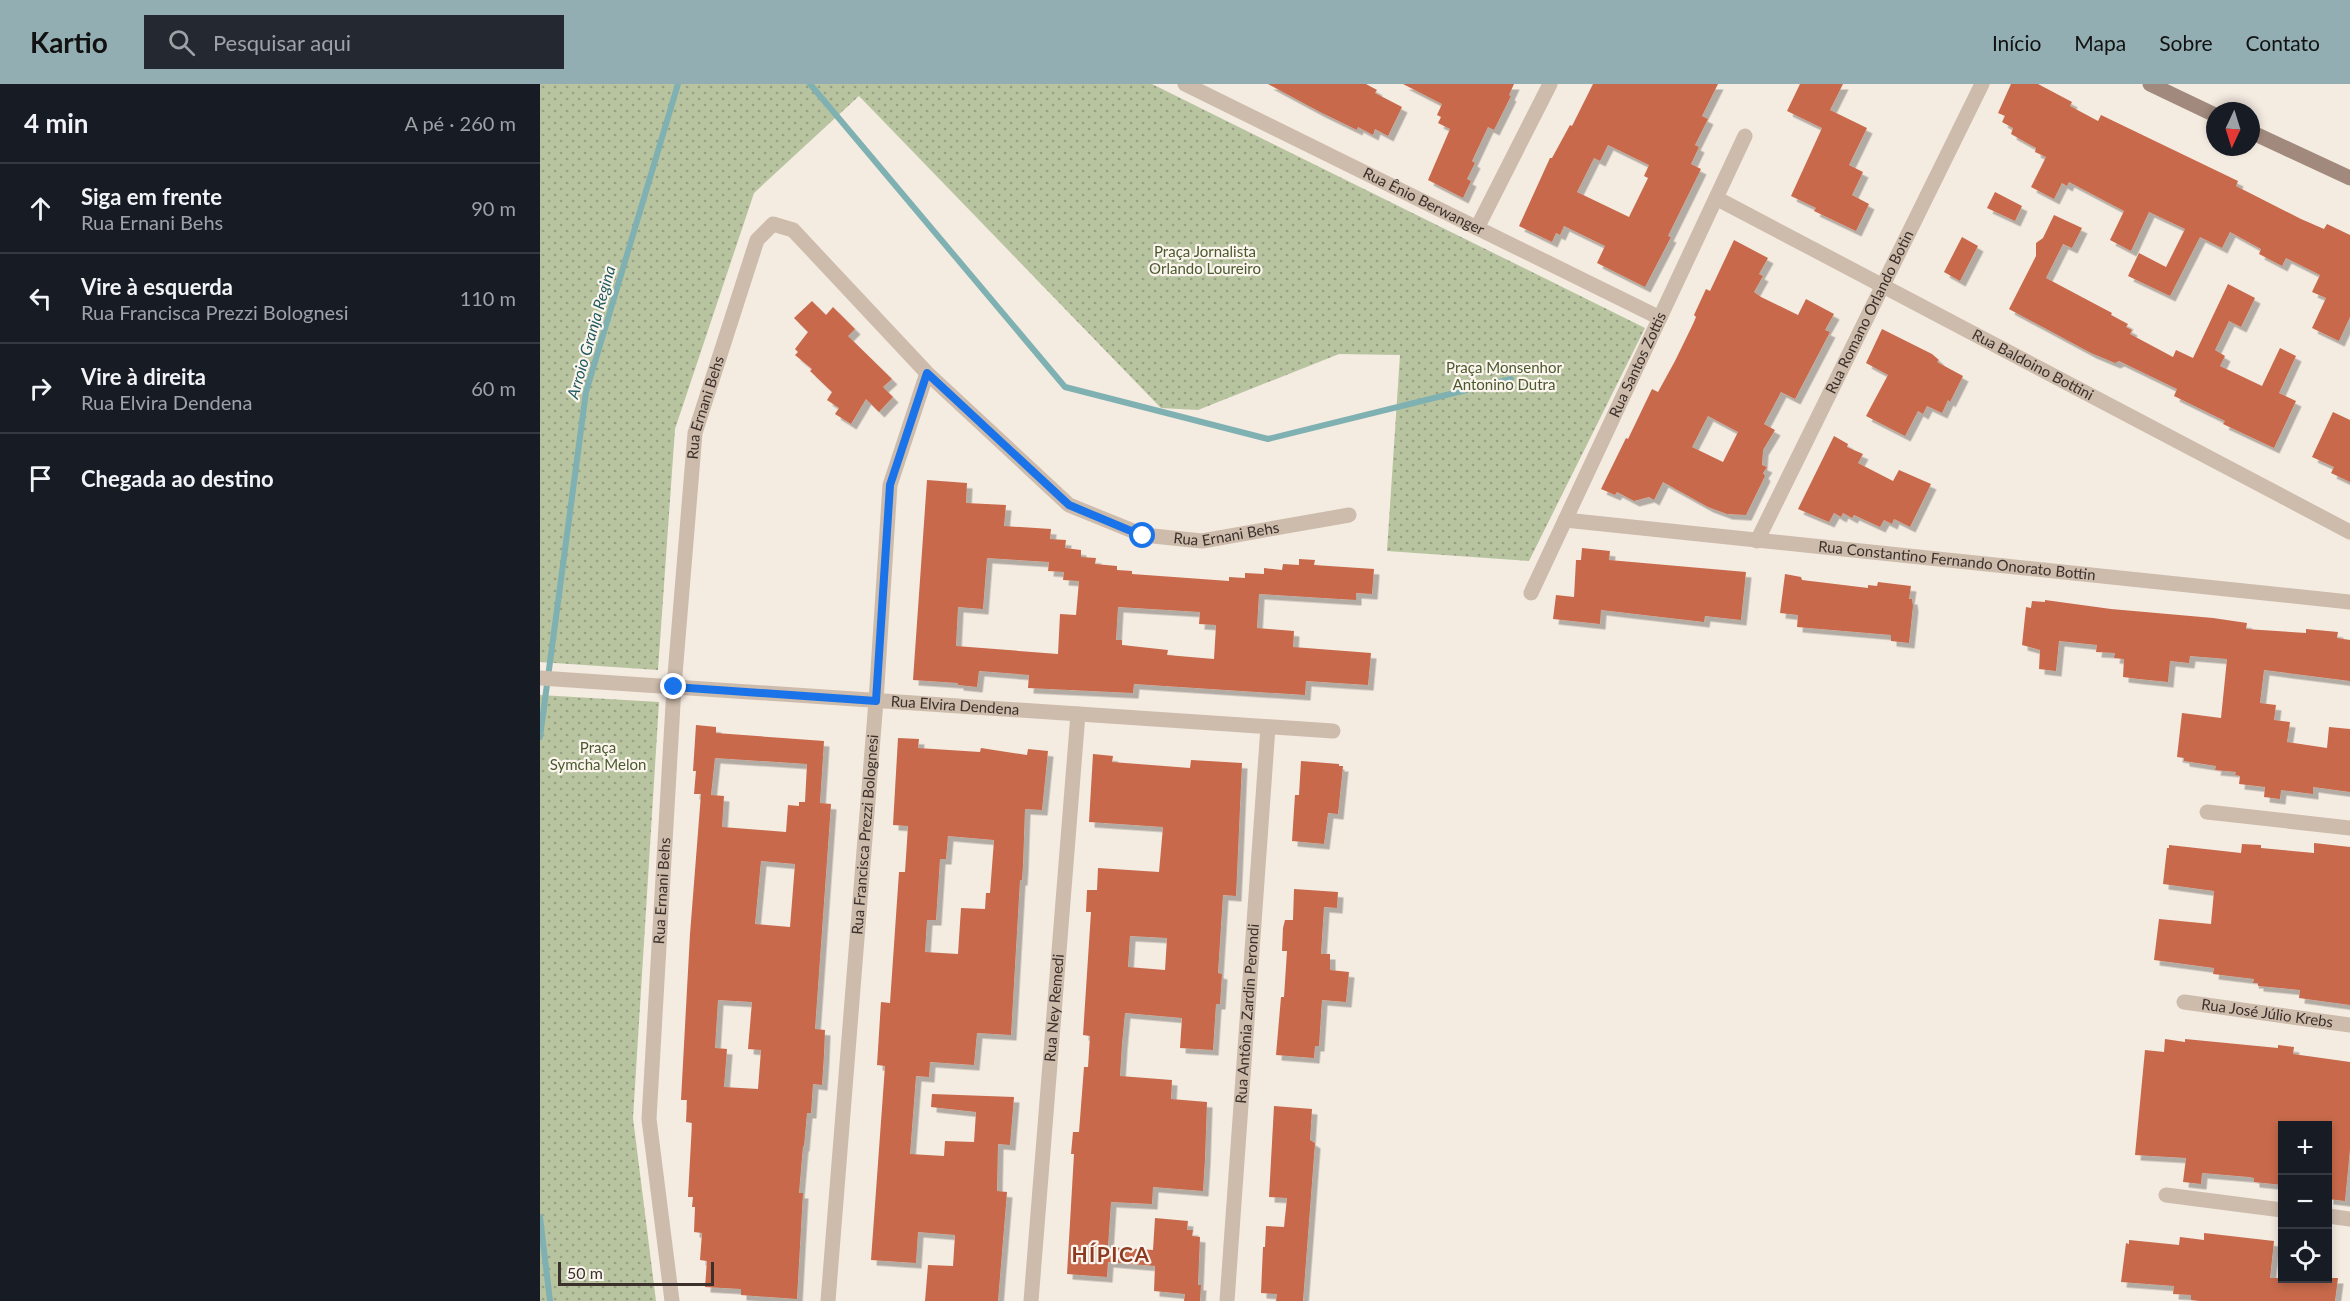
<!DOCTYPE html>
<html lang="pt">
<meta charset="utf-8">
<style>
:root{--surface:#171b24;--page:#242831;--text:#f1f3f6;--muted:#9ea1a6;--line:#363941;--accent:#92aeb2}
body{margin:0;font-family:Lato,sans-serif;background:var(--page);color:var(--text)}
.controls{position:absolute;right:18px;bottom:18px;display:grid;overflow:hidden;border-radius:0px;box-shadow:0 3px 9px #0003}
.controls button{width:54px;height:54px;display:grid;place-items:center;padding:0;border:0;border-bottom:2px solid var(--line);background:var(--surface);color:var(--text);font:30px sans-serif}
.compass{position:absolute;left:1666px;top:18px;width:54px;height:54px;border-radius:50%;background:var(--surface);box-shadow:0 3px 9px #0003;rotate:184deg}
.scale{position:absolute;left:18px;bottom:15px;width:156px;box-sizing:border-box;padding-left:6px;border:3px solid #3b302b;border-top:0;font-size:16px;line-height:21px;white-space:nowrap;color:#3b302b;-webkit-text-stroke:4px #fbf5ee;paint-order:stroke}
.stop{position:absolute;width:18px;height:18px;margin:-14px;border:4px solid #1a73e8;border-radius:50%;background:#fff}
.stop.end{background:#1a73e8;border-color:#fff;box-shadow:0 2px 6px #0008}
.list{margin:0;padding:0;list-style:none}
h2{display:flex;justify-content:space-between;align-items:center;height:78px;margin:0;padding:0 24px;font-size:26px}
h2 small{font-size:20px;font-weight:400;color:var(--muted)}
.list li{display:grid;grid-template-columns:39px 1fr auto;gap:18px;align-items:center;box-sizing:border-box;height:90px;padding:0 24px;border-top:2px solid var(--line)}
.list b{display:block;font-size:22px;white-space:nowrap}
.list p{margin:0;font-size:20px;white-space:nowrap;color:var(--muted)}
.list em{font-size:20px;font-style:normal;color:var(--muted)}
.icon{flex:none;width:33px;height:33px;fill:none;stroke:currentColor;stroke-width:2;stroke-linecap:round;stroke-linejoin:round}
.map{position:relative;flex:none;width:1810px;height:1217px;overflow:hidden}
header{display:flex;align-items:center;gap:36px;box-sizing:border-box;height:84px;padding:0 30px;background:var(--accent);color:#111}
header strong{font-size:28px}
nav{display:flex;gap:33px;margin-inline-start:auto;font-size:21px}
.search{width:420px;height:54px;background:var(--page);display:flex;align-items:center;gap:15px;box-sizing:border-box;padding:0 21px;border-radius:0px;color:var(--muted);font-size:22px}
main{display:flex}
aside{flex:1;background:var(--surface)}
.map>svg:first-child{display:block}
.park{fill:url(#park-dots)}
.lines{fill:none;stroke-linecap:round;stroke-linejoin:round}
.stream{stroke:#7fb0b2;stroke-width:6}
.building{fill:#c8694b;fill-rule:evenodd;filter:url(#shadow)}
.street{stroke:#cdbbac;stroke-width:15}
.secondary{stroke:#a18a7d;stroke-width:15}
.route{stroke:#1a73e8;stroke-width:8}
.labels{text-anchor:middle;stroke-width:4.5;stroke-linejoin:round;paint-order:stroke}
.street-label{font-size:15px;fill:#3b302b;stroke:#fbf5ee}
.park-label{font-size:15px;fill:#4a5a2e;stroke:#fbf5ee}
.water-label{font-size:16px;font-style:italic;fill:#1f5a5e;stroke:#fbf5ee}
.district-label{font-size:21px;font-weight:bold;letter-spacing:1.5px;fill:#8c3b22;stroke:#fbf5ee}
</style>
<header>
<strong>Kartio</strong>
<div class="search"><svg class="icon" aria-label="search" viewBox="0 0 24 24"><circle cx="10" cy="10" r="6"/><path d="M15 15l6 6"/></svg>Pesquisar aqui</div>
<nav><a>Início</a><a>Mapa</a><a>Sobre</a><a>Contato</a></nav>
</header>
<main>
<aside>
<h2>4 min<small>A pé · 260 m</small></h2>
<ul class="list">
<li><svg class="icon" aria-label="ahead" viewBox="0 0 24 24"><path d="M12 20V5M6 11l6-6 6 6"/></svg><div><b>Siga em frente</b><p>Rua Ernani Behs</p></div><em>90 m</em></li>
<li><svg class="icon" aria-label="left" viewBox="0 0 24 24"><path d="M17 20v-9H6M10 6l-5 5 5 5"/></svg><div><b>Vire à esquerda</b><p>Rua Francisca Prezzi Bolognesi</p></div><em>110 m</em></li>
<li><svg class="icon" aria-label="right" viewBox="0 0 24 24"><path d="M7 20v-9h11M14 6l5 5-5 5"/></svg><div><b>Vire à direita</b><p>Rua Elvira Dendena</p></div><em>60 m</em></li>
<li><svg class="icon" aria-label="arrive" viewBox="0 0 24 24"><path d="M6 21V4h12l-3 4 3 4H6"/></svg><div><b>Chegada ao destino</b></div></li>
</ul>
</aside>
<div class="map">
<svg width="1810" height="1217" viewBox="0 0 1810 1217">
<defs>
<pattern id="park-dots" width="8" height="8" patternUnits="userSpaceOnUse" patternTransform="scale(1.5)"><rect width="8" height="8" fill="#b8c4a0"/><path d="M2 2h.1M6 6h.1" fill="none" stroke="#97a083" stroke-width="1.8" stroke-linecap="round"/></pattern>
<filter id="shadow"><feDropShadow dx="5.5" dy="5.5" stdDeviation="0" flood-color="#0004"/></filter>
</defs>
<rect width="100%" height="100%" fill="#f4ebe1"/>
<path class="park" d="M0 0H612L1105 244 989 477 847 467 860 271 799 270 658 326 621 324 319 12 214 109 135 345 118 586 0 578Z
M0 611 119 618 93 1034 116 1217H0Z"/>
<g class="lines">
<path class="stream" d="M270 0 525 303 728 355 971 295
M0 653 46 308 138 0
M0 1133 10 1217"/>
</g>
<path class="building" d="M728 0H826L837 6 835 9 862 23 848 52 835 45 833 51 818 43 817 46 780 28Z
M863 0H974L969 11 971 12 954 46 948 43 932 77 935 79 927 95 931 97 923 114 888 96 910 45 898 39 901 33 897 31 902 20Z
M1053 0H1178L1162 32 1168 35 1155 61 1159 63 1151 80 1161 85 1128 152 1131 153 1105 203 1057 179 1065 162 1024 142 1020 151 1016 149 1012 158 979 142 1010 74H1012L1030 41 1032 42ZM1068 61 1109 81 1104 92 1108 94 1089 133 1037 108 1054 74 1060 77Z
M1260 0H1303L1290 26 1327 44 1309 81 1323 88 1312 111 1329 120 1316 147 1274 127 1276 124 1251 112 1282 44 1247 27Z
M1471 0H1498L1532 18 1530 22 1558 37 1561 31 1698 97 1696 102 1761 135 1784 145 1787 140 1810 151V233L1799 257 1772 244 1786 214 1772 208 1780 191 1746 174 1742 182 1719 170 1721 165 1690 148 1682 164 1660 153 1630 212 1588 192 1599 169 1626 183 1645 145 1609 128 1591 167 1570 156 1584 127 1529 98 1527 102 1522 99 1514 115 1491 103 1506 73 1495 68 1496 64 1471 50 1473 44 1462 38 1465 32 1458 29Z
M1455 108 1482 122 1475 137 1447 124Z
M1514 131 1542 144 1532 164 1523 160 1506 194 1572 229 1571 231 1588 240 1586 243 1592 246 1590 250 1633 273 1636 266 1653 274 1688 200 1715 214 1701 243 1689 237 1675 266 1685 272 1680 282 1722 302 1740 264 1756 272 1739 309 1756 317 1734 364 1683 340 1685 337 1634 312 1637 305 1579 277 1575 279 1551 269 1469 225 1496 172V159L1503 154Z
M1422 153 1438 162 1420 197 1404 188Z
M1194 156 1228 174 1219 190 1223 192 1214 208 1221 213 1258 231 1266 215 1294 230 1285 246 1290 248 1255 315 1241 308 1224 340 1235 346 1223 366 1222 381 1227 383 1223 389 1225 392 1206 431 1187 430 1168 423 1123 398 1114 416 1109 413 1094 417 1077 408 1075 411 1061 405 1086 354 1088 355 1112 305 1118 308 1135 277 1153 240 1156 233 1154 231 1166 205 1170 207ZM1168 332 1198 348 1183 378 1152 363Z
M272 217 286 231 293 223 315 245 308 252 352 295 343 303 353 313 339 328 326 315 311 340 295 330 299 324 287 316 292 308 270 287 272 285 255 271 258 268 255 265 268 248 254 234Z
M1342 245 1392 270 1399 276 1397 278 1423 292 1410 318 1408 316 1402 329 1387 322 1383 330 1378 327 1365 352 1326 332 1348 291 1326 279Z
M1793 328 1810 336V398L1791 389 1794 383 1772 373Z
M1294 352 1308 360 1307 363 1323 370 1318 379 1353 397 1359 386 1391 400 1370 443 1354 435 1352 440 1344 436 1340 443 1314 431 1312 434 1303 429 1301 433 1294 429 1289 438 1258 425Z
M387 396 427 399 426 419 466 421 464 442 511 445 510 455 526 456 525 464 541 466V473L556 474 555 480 577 482V486L592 487V490L689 497V493L705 494V489L724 490V484L742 486 743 480 759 481V475L775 476 774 481 834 485 832 510 816 509V516L719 510 717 544 754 547 753 563 831 569 828 601 766 597 765 611 594 600 593 609 488 604 489 591 439 587 437 603 418 601V599L373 596ZM447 474 509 478 508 487 524 488 523 496 539 497 536 531 520 530 518 570 416 562 418 523 443 525ZM578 523 660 528 659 540 676 541 674 575 627 571 628 566 582 561V556H576Z
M1042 464 1070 467 1069 476 1206 488 1201 536 1165 532 1164 538 1061 526 1060 540 1013 535 1016 511 1034 513 1036 476H1041Z
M1245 490 1261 493 1262 496 1328 504V501L1337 502 1338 498 1371 502 1369 515H1372L1373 522 1369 559 1351 557V551L1257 543 1258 531 1240 529Z
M1505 516 1571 525 1673 534 1707 539 1706 545 1766 549V545L1798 548 1797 554 1810 556V597L1724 586 1720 619 1736 621 1734 636 1750 638 1747 658 1787 664 1789 643 1810 645V708L1773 703V710L1741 706 1740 715 1724 713 1725 703 1699 700 1700 692 1695 691 1696 688 1675 686 1676 682 1644 677V674L1637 673 1642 629 1681 634 1687 575 1650 572 1649 579 1630 577 1628 598 1599 595 1583 593 1584 575 1574 574 1575 569 1556 568 1557 561 1519 557 1516 587 1499 585 1500 566 1482 561 1486 523 1491 524 1492 517 1505 518Z
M156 641 176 643V649L284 657 280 719 291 720 275 945 285 946 284 971 282 1001 273 1000 271 1029H267L264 1062H263L259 1109H263L257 1215 201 1211V1205L165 1203 167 1177 160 1176 162 1149 154 1148 155 1123H152L153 1113H148L152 1039 146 1038 147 1016H141L150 850 161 710H154L156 687H153ZM175 674 267 680 265 718H259V722L248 721 246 748 182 743 184 712 171 711ZM221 777 255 780 250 843 215 840ZM178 916 212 918 208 965 221 966 218 1005 184 1003 187 965 175 964Z
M358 654 379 655 378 664 440 668 441 664 487 671 488 665 508 667 502 726 485 725 483 781 482 796H480L471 951 437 949 434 981 390 978 389 993 376 992 370 1070 404 1072 405 1057 434 1058 436 1028 391 1023 392 1010 474 1013 470 1061 458 1060 457 1107 467 1108 458 1217H385L388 1181 413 1182 415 1151 378 1148 376 1179 331 1176 345 982 337 981 341 918 350 919 359 788H365L368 742 353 741ZM408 752 454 756 450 809H446L445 825 421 824 418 870 385 868 387 836H396L400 775H406Z
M553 670 573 672 572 678 650 684 651 676 702 679 696 812 683 811 678 889 682 890 680 920H676L673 966 640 964 642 934 585 929 582 960 580 992 632 996 631 1015 667 1018 665 1075 663 1107 613 1103 612 1120 571 1118 568 1163 613 1166 615 1134 648 1137 647 1146H653L652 1152 660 1153 658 1201H661L660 1217H644L645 1210 614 1207 615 1182 568 1178 567 1193 527 1190 534 1070H531L533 1048H539L544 983H548L550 952 543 951 551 828H546L547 806H557L558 784 619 788 623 743 549 738ZM590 852 627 854 625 886 588 883Z
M761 677 799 680V682H803L798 730 788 729 784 760 752 757 755 711H759Z
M1774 759 1810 763V921L1759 914 1760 906 1718 902V899H1713L1714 895 1673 890 1674 884 1614 876 1619 835 1671 840 1674 807 1623 800 1627 764H1629V761L1701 769 1702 760 1721 761V764L1774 769Z
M754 805 798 808 797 824 784 823 781 870H790V886L809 888 806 918 782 916 779 962H775L774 974 736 971 741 913H744L747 867H742L743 844 745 836H753Z
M1625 955 1645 958V955L1738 964V961L1754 963 1753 970 1810 978V1065L1805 1117 1788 1115V1041H1743V1101L1714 1098V1094L1709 1093 1662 1089 1661 1100 1643 1098 1646 1074 1595 1071 1605 966 1624 968Z
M734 1022 772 1025 770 1056 775 1059 763 1217H736L737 1210 721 1209 723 1163H725L726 1142 744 1143 747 1114 729 1113Z
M1664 1149 1734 1157 1730 1194H1798L1795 1217H1660L1651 1216V1211L1633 1210 1634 1202 1581 1198 1586 1159 1589 1160V1156L1639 1161 1640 1153 1664 1156Z"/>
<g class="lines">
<g class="street">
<path id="s1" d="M645 0 1120 234"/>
<path id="s2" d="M1176 114 1810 448"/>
<path d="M937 144 1010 0"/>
<path id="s3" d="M1025 436 1810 518"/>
<path id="s4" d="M1217 457 1442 0"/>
<path id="s5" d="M991 509 1205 52"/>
<path id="s6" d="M0 594 793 647"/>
<path d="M1667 728 1810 744"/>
<path id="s7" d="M1644 918 1810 941"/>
<path d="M1626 1111 1742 1126"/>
<path d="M1788 1132 1810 1135"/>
<path id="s8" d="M132 1217 109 1035 134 603 155 349 217 156 233 140 253 146 387 289 529 421 603 451 662 457 809 431"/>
<path id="s9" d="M288 1217 336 617 350 401 387 289"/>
<path id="s10" d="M491 1217 538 630"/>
<path id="s11" d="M687 1217 728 643"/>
</g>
<path class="secondary" d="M1610 0 1675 31
M1711 48 1810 94"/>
</g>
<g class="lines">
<path class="route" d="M134 603 336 617 350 401 387 289 529 421 603 452"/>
</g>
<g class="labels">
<g class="street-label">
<text dy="5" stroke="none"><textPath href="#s1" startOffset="266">Rua Ênio Berwanger</textPath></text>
<text dy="5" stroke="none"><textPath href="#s4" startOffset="255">Rua Romano Orlando Botin</textPath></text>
<text dy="5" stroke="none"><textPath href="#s5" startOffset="252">Rua Santos Zottis</textPath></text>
<text dy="5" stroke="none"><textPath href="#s2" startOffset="358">Rua Baldoino Bottini</textPath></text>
<text dy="5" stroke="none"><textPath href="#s8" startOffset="898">Rua Ernani Behs</textPath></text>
<text dy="5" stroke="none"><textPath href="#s8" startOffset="1671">Rua Ernani Behs</textPath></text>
<text dy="5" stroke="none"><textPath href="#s3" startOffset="394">Rua Constantino Fernando Onorato Bottin</textPath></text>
<text dy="5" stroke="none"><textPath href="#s6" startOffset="416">Rua Elvira Dendena</textPath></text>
<text dy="5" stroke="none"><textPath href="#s9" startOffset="468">Rua Francisca Prezzi Bolognesi</textPath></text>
<text dy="5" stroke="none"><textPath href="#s8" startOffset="412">Rua Ernani Behs</textPath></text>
<text dy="5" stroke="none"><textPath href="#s10" startOffset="294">Rua Ney Remedi</textPath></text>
<text dy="5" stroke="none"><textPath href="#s7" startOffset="84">Rua José Júlio Krebs</textPath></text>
<text dy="5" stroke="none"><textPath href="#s11" startOffset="288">Rua Antônia Zardin Perondi</textPath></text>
</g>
<g class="park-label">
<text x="665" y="173">Praça Jornalista<tspan x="665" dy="17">Orlando Loureiro</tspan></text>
<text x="964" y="289">Praça Monsenhor<tspan x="964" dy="17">Antonino Dutra</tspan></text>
<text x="58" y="669">Praça<tspan x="58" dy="17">Symcha Melon</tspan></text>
</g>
<g class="water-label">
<text transform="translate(51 248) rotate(-74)" y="6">Arroio Granja Regina</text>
</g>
<g class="district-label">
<text x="571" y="1178">HÍPICA</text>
</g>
</g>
</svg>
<div class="controls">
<button>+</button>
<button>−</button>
<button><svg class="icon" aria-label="locate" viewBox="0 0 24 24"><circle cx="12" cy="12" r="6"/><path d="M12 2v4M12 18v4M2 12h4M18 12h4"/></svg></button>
</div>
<svg class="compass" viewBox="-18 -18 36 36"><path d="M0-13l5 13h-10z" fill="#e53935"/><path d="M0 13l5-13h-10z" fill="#9ea1a6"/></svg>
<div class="scale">50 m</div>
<div class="stop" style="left:603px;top:452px"></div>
<div class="stop end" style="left:134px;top:603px"></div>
</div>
</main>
